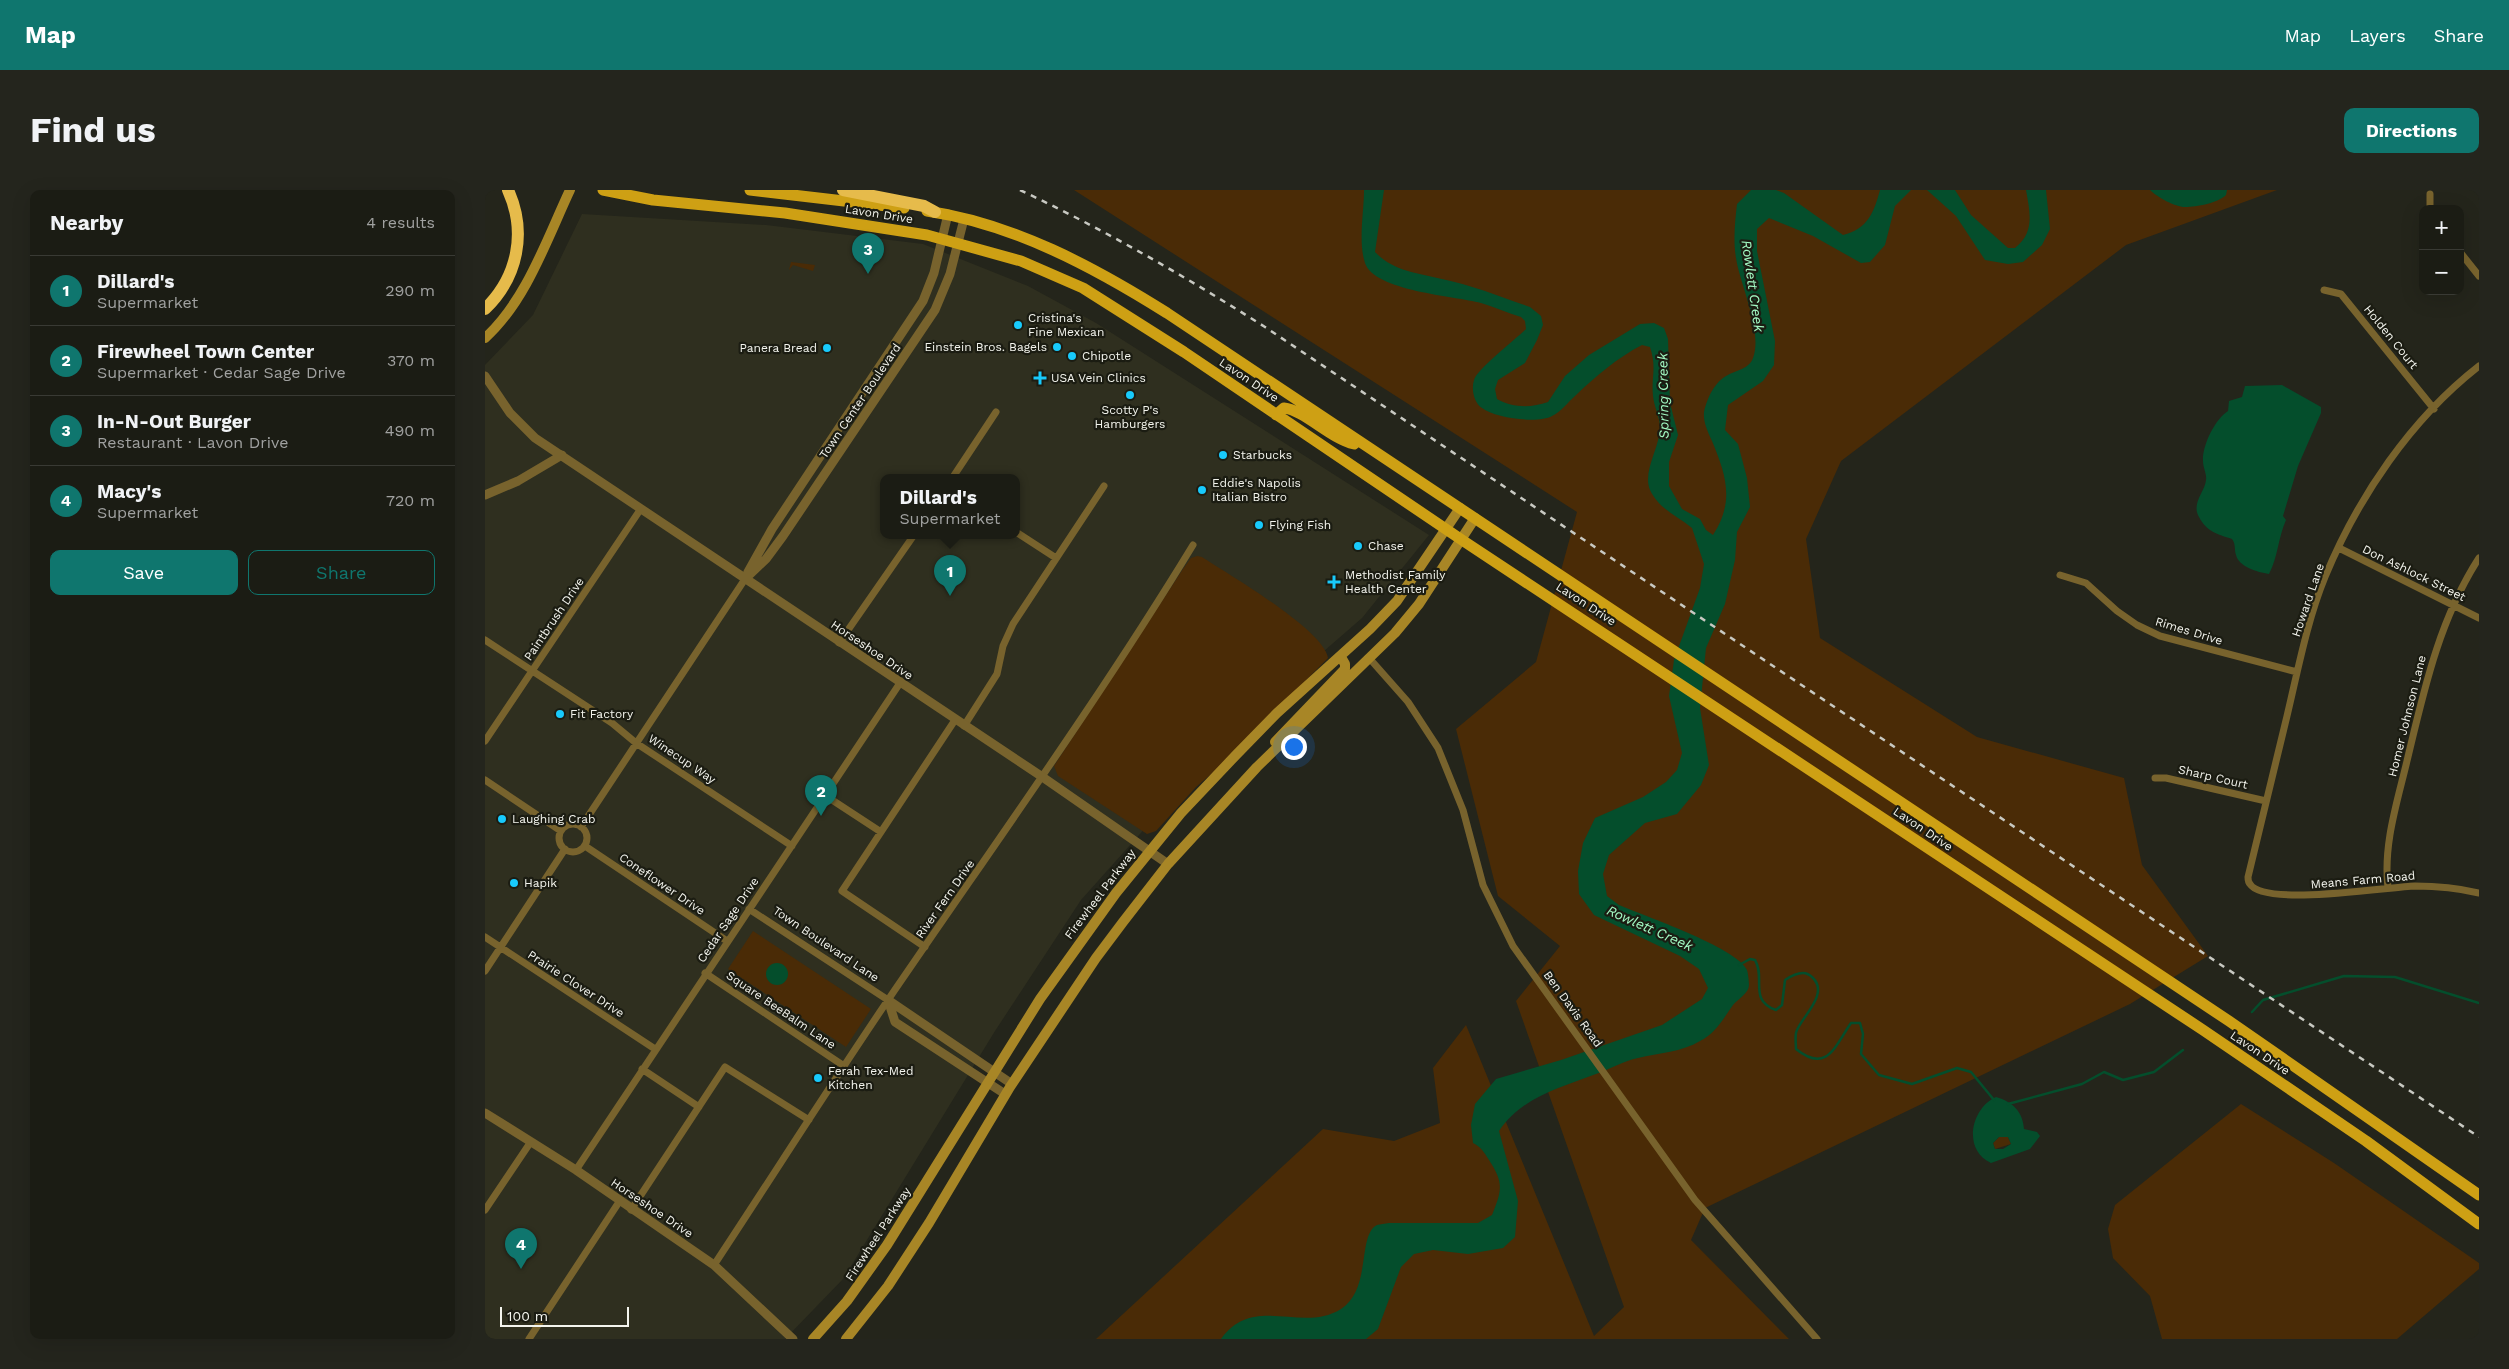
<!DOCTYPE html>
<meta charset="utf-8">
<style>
:root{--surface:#1b1c14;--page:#24251d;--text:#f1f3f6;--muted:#a0a1a0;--line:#393a34;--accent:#0f766e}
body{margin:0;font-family:"Work Sans",sans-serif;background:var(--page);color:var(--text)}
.controls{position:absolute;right:15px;top:15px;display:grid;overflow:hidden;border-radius:10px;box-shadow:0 5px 20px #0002}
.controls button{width:45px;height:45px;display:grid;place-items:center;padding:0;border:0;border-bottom:1px solid var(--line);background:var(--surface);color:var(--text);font:25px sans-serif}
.scale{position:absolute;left:15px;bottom:12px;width:129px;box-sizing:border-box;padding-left:5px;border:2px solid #f4f5ee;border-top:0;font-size:14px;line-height:18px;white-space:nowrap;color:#f4f5ee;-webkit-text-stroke:4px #1b1c12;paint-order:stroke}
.you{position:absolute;left:808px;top:556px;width:18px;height:18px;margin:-12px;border:4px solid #fff;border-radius:50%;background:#1a73e8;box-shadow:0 0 0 8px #1a73e833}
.badge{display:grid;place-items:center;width:32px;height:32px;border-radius:50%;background:var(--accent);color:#fff;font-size:16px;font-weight:700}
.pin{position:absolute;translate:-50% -41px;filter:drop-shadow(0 1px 2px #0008)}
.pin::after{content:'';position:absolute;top:26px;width:18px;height:15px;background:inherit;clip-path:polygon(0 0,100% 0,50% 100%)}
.popup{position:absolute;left:395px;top:284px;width:140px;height:65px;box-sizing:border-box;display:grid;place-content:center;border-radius:10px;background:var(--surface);filter:drop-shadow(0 1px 4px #0005);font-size:16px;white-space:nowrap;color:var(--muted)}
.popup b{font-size:19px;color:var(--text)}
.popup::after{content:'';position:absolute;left:50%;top:100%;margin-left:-10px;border:10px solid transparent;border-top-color:var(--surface)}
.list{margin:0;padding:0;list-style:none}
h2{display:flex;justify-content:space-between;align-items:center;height:65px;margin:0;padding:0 20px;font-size:21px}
h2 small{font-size:16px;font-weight:400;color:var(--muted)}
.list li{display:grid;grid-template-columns:32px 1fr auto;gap:15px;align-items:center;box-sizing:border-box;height:70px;padding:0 20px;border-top:1px solid var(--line)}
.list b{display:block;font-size:19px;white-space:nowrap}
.list p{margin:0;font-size:16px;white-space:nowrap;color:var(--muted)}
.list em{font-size:16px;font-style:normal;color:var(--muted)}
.actions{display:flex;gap:10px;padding:15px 20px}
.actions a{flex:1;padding:11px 0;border:1px solid var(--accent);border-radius:10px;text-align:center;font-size:18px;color:var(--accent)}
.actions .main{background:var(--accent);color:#fff}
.map{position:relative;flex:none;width:1994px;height:1149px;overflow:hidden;border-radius:10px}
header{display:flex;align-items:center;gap:30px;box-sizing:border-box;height:70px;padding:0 25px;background:var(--accent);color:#fff}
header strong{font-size:24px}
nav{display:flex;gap:28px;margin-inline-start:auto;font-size:18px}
.intro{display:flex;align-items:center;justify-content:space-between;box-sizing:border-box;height:120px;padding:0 30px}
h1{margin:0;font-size:35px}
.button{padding:12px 22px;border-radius:10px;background:var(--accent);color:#fff;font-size:18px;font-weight:700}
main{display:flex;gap:30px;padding:0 30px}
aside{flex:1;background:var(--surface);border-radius:10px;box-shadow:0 5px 20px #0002}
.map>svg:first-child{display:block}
.built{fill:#2f2f1f;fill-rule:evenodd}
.green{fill:#4a2b06}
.water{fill:#044e2c;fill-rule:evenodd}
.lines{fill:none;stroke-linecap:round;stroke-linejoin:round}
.stream{stroke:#044e2c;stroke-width:2.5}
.minor{stroke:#78632d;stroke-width:7}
.tertiary{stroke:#78632d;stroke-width:9}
.secondary{stroke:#a88626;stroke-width:10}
.primary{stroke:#cea014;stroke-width:11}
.motorway{stroke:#e6bb4b;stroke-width:12}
.rail{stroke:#c8c9c2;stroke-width:2.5;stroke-dasharray:6 6;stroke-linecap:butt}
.poi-dot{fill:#18cafc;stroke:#1b1c12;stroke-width:2}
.labels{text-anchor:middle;stroke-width:4.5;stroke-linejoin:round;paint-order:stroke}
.street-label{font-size:12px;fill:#f4f5ee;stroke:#1b1c12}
.poi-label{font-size:12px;fill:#f4f5ee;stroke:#1b1c12;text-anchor:start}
.water-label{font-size:14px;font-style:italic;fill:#a3fac4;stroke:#1b1c12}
</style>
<header>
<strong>Map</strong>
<nav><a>Map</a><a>Layers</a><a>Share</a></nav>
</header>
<div class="intro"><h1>Find us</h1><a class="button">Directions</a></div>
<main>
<aside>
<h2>Nearby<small>4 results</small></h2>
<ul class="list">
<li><span class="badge">1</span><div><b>Dillard's</b><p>Supermarket</p></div><em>290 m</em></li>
<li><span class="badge">2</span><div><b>Firewheel Town Center</b><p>Supermarket · Cedar Sage Drive</p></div><em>370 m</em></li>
<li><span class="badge">3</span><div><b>In-N-Out Burger</b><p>Restaurant · Lavon Drive</p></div><em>490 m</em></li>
<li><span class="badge">4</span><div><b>Macy's</b><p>Supermarket</p></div><em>720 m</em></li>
</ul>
<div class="actions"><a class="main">Save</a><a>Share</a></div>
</aside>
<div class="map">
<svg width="1994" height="1149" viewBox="0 0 1994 1149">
<rect width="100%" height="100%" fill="#24251b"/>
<path class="built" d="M97 24 281 35 438 54 543 96 611 133 944 345 877 428 746 542 596 710 510 841 358 1089 300 1149H0V175L48 125ZM399 287H531V345H399Z"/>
<path class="green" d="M589 0H1792L1641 55 1356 271 1321 349 1335 448 1492 547 1639 588 1657 675 1723 766 1645 814 1220 1018 1206 1050 1304 1149H611L838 939 909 951 955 933 948 878 981 835 1109 1146 1139 1117 1031 811 1075 756 1013 706 971 539 1051 472 1092 322Z
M306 72 330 75 328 81 308 75 304 80Z
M712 366 717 367C743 384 839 440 843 468L739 573 711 597 671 641 662 644 573 586 569 576 698 379 706 368Z
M268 741 386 819 361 857 243 779Z
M1756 914 1849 973 1994 1073V1079L1912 1149H1677L1665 1106 1628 1068 1623 1039 1630 1015Z
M1514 947H1523L1526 954 1510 959 1508 953Z"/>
<path class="water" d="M879 0H899L890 62C908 81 932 83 957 89 987 95 1016 107 1045 117L1056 126 1058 135 1052 150 1040 173 1013 190 1010 199 1012 209C1028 218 1046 218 1063 212L1080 186 1104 165 1155 134 1169 133 1179 138 1183 149 1185 213 1193 245 1184 272V296L1197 319 1215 329 1221 340 1228 345C1250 311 1241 285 1227 251 1223 242 1218 232 1219 222 1222 208 1230 191 1243 185 1252 180 1264 179 1268 168 1278 141 1255 95 1251 68 1248 51 1250 31 1252 14L1266 0H1291L1299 3 1358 45C1383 39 1389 22 1395 0H1426L1410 16 1400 55 1385 72 1376 73 1328 46 1284 28 1272 39V61L1290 151 1289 175 1278 191 1243 215 1240 240 1253 254 1262 288 1265 317 1252 342 1250 370 1240 414 1221 458 1215 518 1224 575 1216 595 1192 624 1160 633 1124 665 1118 684 1122 706 1134 715C1159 726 1251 757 1262 780 1263 783 1264 791 1264 795 1264 803 1253 809 1248 815 1238 829 1231 843 1215 851 1197 862 1174 863 1153 868 1139 871 1125 879 1111 884 1074 898 1037 907 1014 941L1033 1011 1030 1047 1018 1058 983 1064 948 1060 929 1064 916 1077 893 1139 881 1149H736C769 1103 816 1144 856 1119 887 1099 872 1045 892 1035 895 1034 900 1034 904 1033H993L1007 1025C1017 1000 1019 993 1004 970 999 962 996 957 988 953L986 935 990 914 1011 889 1076 870 1177 835 1217 809 1223 798 1214 779 1195 766 1109 725 1094 704 1093 681 1098 653 1110 628 1158 607 1181 592 1192 580 1197 563 1184 506 1189 470 1215 398 1219 374 1207 338C1191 325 1174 319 1165 300 1157 281 1176 256 1175 236 1174 226 1169 216 1168 206 1166 186 1172 179 1165 157L1157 155C1132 168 1111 186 1090 206 1083 212 1076 222 1067 226 1053 234 1010 228 997 218 989 213 986 199 989 190 992 179 1030 150 1041 139L1040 131 1036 127C1023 123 1009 117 996 113 970 106 889 101 880 73 873 52 879 22 879 0Z
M1442 0H1470L1486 25 1523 58H1530C1550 42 1545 23 1541 0H1561L1565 39 1557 55 1538 72 1523 74 1500 70 1471 26Z
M1665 0H1742L1741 5C1733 13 1712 17 1700 17 1690 17 1672 7 1665 0Z
M1797 195 1836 217V223L1813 276 1798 326 1801 330C1793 348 1793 367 1784 384 1772 382 1754 377 1751 365 1749 359 1751 354 1747 349 1732 344 1722 342 1714 327 1706 313 1720 302 1721 290 1722 284 1718 278 1718 271 1717 256 1730 229 1743 221L1744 211 1757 207 1760 196Z
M281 784a11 11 0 1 1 22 0a11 11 0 1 1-22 0Z
M1511 907C1528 912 1538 922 1539 939L1552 942 1555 946 1545 959 1506 973C1477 960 1486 918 1511 907ZM1514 947H1523L1526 954 1518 959H1510L1508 953Z"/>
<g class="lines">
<path class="stream" d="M1254 775 1265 769 1270 770C1281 788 1263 810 1291 820L1297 815 1300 790C1306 786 1311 783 1318 783 1322 783 1325 785 1328 788 1345 805 1314 829 1311 843 1310 848 1311 854 1311 859 1342 884 1350 856 1366 833H1375L1378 844 1376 864 1394 885 1427 894 1472 878 1486 882 1509 910
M1767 822 1778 810 1859 786 1910 787 1994 813
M1523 914 1597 894 1619 882 1638 890 1669 882 1698 860"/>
<path class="minor" d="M1945 19V4
M1975 62 1994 86
M1839 100 1856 104 1949 219
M1994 176C1926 229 1873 307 1840 387 1822 431 1813 480 1802 526 1789 579 1776 633 1763 687 1763 689 1763 692 1765 694 1779 717 1902 697 1930 696 1951 696 1973 698 1994 703
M468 287 511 222
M531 342 571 368
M1854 358 1994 428
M1575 385 1601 393 1632 421 1652 435 1675 446 1812 482
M0 450 127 533 151 553 307 656
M354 453 429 345
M885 469 923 512 953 558 978 620 998 695 1028 756 1210 1010 1332 1149
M479 536 512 484 518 456 528 434 619 296
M0 551 155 320
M1670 588H1681L1781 611
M0 590 76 641
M341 606 396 642
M74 648a14 14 0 1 1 28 0a14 14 0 1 1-28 0Z
M96 637 260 389
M100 656 242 751
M1903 698C1898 655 1912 613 1922 571 1939 500 1954 430 1994 368
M264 719 403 810
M0 747 170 859
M440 757 357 701 470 530
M0 781 80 659
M220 783 359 876
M157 879 214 917
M91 980 415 493
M0 1020 45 953
M146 1020 240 877 324 930
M229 1075C287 987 344 897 403 810 506 659 613 511 708 355
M44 1149 134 1012"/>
<path class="tertiary" d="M0 186 25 223 50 248 556 586 683 674
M0 305 33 291 77 265
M263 382 287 339 438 111 449 83 463 24
M260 389 281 369 298 346 450 120 465 84 479 29
M403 810 410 832 520 904
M403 810 527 894
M0 923 91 980 229 1075 308 1149"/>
<path class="secondary" d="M0 148C41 111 62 49 85 0
M790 552 860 479V474L856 467
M328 1149 362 1111 402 1055 555 809 631 703 696 623 751 565 792 523 885 439 912 411 975 318
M361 1149 403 1096 444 1033 525 897 611 768 638 732 683 674 772 577 910 443 934 414 990 328"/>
<path class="primary" d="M118 0 168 10 300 23 442 45 536 71 598 98 699 162 977 350 1718 840 1881 951 1994 1034
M265 0 419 18
M442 21C529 34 609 77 682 123L1744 831 1994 1005
M791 225 799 218C819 220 846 249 869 254"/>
<path class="motorway" d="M358 0 439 16 450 22
M0 119C33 87 42 42 23 0"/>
<path class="rail" d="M535 0C620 40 701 87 780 137L1994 947"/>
</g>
<g class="poi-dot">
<circle cx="533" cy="135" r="5"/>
<circle cx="572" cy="157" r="5"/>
<circle cx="342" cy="158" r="5"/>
<circle cx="587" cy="166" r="5"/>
<path d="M552.5 180.5h5v5h5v5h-5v5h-5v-5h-5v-5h5z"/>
<circle cx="645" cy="205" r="5"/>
<circle cx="738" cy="265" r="5"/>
<circle cx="717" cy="300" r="5"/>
<circle cx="774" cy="335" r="5"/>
<circle cx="873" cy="356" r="5"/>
<path d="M846.5 384.5h5v5h5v5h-5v5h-5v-5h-5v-5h5z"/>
<circle cx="75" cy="524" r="5"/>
<circle cx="17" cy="629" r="5"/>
<circle cx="29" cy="693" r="5"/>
<circle cx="333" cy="888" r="5"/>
</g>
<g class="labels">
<g class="street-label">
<text transform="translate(394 24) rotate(9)" y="4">Lavon Drive</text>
<text transform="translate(1906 147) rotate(51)" y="4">Holden Court</text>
<text transform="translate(764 190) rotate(34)" y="4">Lavon Drive</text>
<text transform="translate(375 211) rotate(-56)" y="4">Town Center Boulevard</text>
<text transform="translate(1929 383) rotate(26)" y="4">Don Ashlock Street</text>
<text transform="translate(1823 410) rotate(-71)" y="4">Howard Lane</text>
<text transform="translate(1101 414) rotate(33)" y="4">Lavon Drive</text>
<text transform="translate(69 429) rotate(-56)" y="4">Paintbrush Drive</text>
<text transform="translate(1704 441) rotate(17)" y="4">Rimes Drive</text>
<text transform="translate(387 460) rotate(34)" y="4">Horseshoe Drive</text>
<text transform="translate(1922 526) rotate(-76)" y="4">Homer Johnson Lane</text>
<text transform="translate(197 569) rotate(34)" y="4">Winecup Way</text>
<text transform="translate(1728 587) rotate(13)" y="4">Sharp Court</text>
<text transform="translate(1438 639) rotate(34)" y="4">Lavon Drive</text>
<text transform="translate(1878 690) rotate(-5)" y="4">Means Farm Road</text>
<text transform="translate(177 694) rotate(34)" y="4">Coneflower Drive</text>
<text transform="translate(615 704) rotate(-53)" y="4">Firewheel Parkway</text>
<text transform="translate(460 709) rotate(-55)" y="4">River Fern Drive</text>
<text transform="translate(243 730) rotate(-56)" y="4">Cedar Sage Drive</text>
<text transform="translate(341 754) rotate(34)" y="4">Town Boulevard Lane</text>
<text transform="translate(91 794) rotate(33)" y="4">Prairie Clover Drive</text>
<text transform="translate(1088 819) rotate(54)" y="4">Ben Davis Road</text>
<text transform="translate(296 820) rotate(34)" y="4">Square BeeBalm Lane</text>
<text transform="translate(1775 863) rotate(34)" y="4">Lavon Drive</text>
<text transform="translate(167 1018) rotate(34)" y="4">Horseshoe Drive</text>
<text transform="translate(393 1044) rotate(-57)" y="4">Firewheel Parkway</text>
</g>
<g class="poi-label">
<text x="543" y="132">Cristina's<tspan x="543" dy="14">Fine Mexican</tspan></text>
<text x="562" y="161" text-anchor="end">Einstein Bros. Bagels</text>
<text x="332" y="162" text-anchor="end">Panera Bread</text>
<text x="597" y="170">Chipotle</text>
<text x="566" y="192">USA Vein Clinics</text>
<text x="645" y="224" text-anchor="middle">Scotty P's<tspan x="645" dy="14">Hamburgers</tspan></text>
<text x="748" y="269">Starbucks</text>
<text x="727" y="297">Eddie's Napolis<tspan x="727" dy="14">Italian Bistro</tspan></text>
<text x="784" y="339">Flying Fish</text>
<text x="883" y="360">Chase</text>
<text x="860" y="389">Methodist Family<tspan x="860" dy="14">Health Center</tspan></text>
<text x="85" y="528">Fit Factory</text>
<text x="27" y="633">Laughing Crab</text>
<text x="39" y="697">Hapik</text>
<text x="343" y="885">Ferah Tex-Med<tspan x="343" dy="14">Kitchen</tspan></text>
</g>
<g class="water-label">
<text transform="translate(1268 96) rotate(82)" y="5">Rowlett Creek</text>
<text transform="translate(1178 206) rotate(-91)" y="5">Spring Creek</text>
<text transform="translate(1165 738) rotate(24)" y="5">Rowlett Creek</text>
</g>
</g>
</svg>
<div class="controls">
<button>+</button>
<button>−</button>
</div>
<div class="scale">100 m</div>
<div class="you"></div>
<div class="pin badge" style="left:465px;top:406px">1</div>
<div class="popup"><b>Dillard's</b>Supermarket</div>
<div class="pin badge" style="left:336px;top:626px">2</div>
<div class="pin badge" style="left:383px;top:84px">3</div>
<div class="pin badge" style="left:36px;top:1079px">4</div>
</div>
</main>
